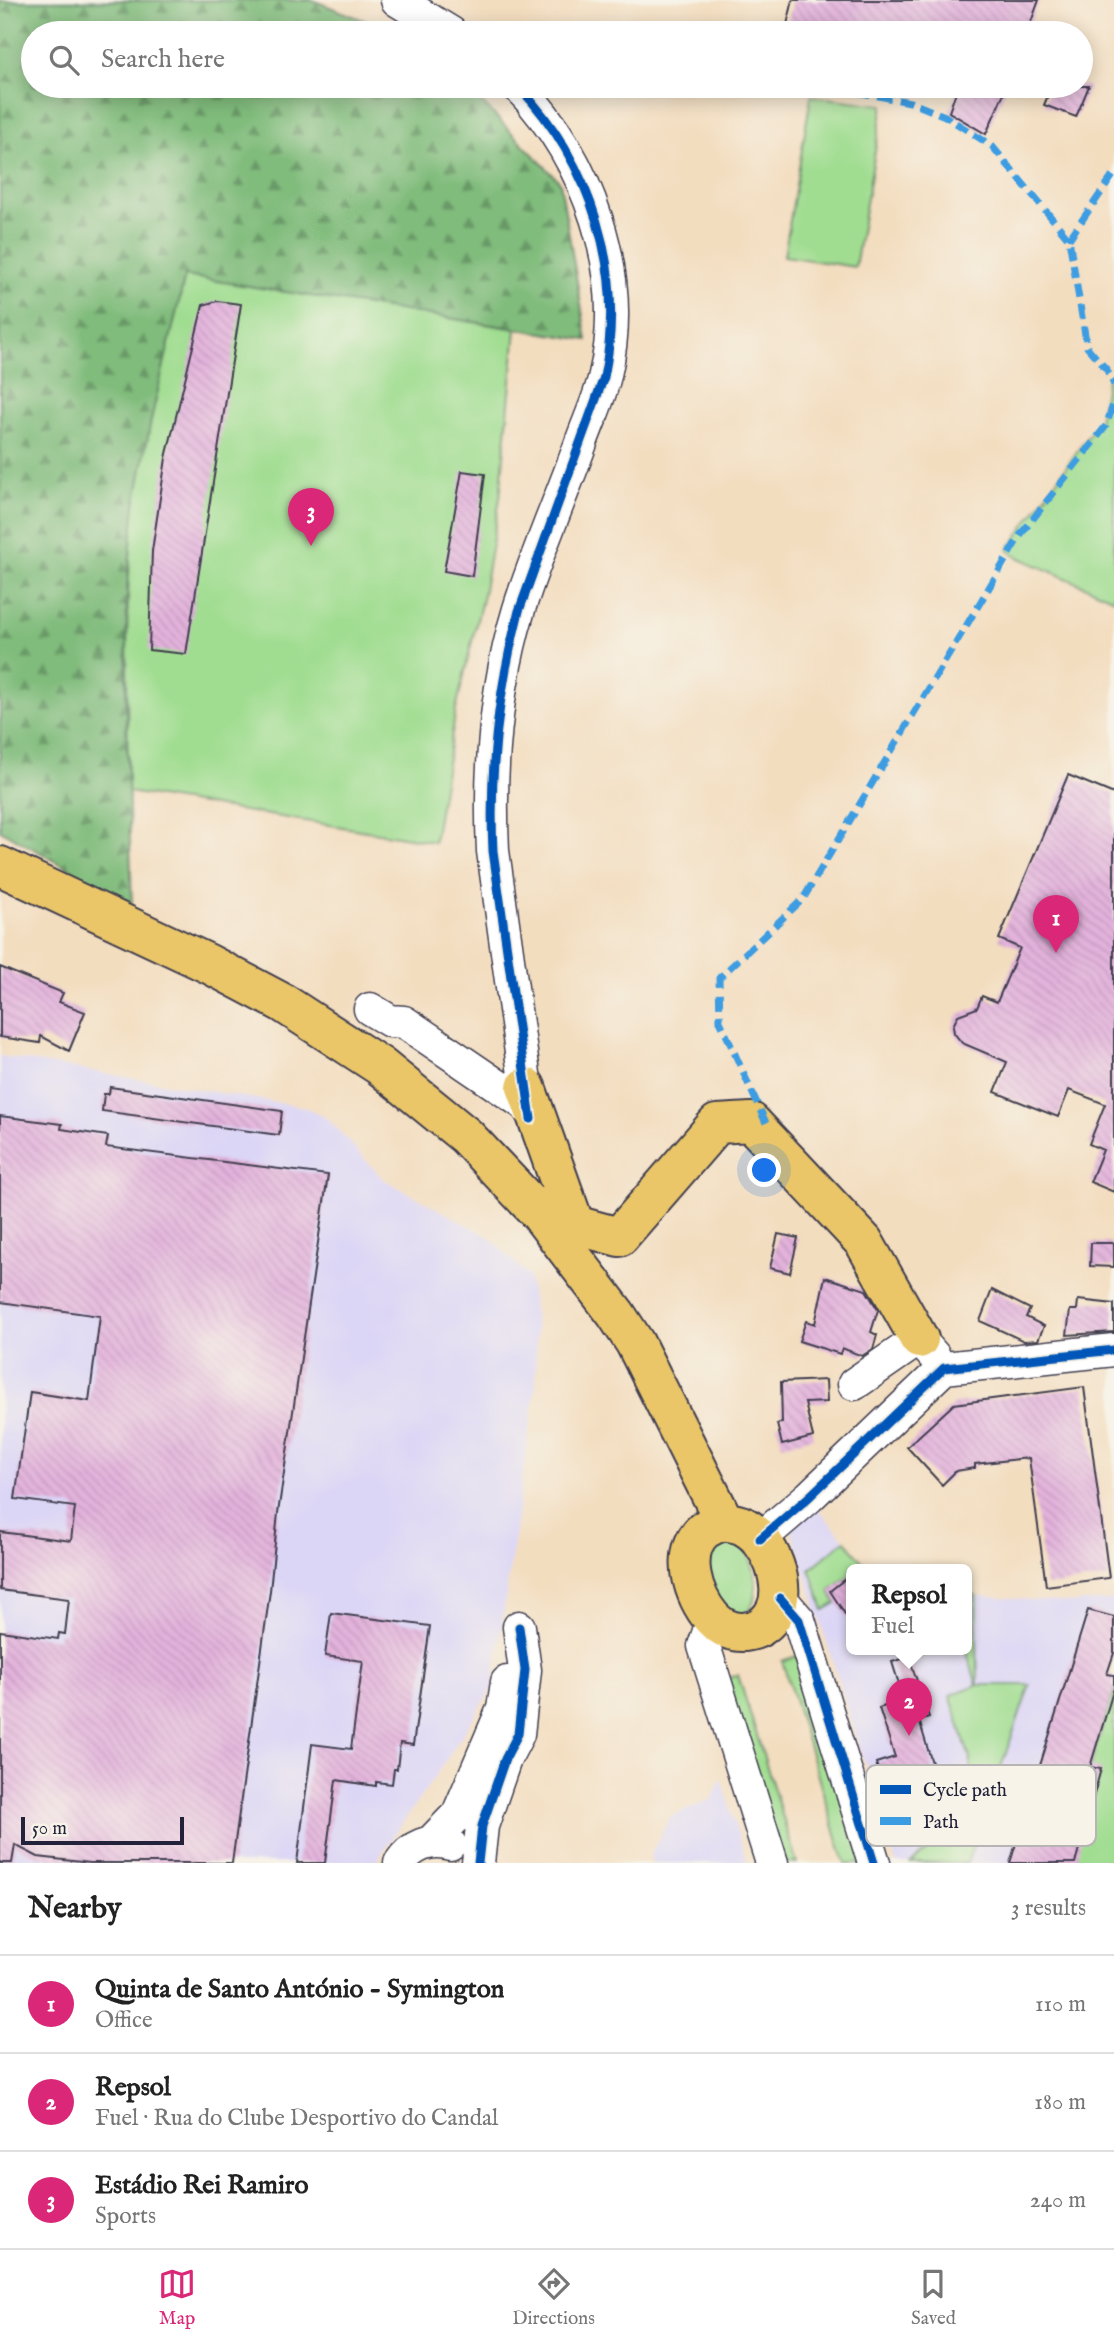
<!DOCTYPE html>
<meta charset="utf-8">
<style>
:root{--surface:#fff;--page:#f6f6f6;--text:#222;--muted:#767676;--line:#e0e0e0;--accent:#db2777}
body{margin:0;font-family:"IM FELL English",serif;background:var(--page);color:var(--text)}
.scale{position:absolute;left:21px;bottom:18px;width:163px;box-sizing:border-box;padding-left:7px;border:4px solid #22223b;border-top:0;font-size:19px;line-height:24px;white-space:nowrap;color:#22223b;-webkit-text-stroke:5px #f7f3e8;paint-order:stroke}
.you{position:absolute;left:765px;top:1171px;width:24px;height:24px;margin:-18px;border:5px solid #fff;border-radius:50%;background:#1a73e8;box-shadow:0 0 0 10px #1a73e833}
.badge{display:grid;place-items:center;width:46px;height:46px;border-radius:50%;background:var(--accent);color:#fff;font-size:23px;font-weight:700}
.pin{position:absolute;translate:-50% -58px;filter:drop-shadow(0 2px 4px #0008)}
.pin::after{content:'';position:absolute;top:37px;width:24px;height:21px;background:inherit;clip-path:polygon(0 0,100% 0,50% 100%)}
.popup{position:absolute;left:846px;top:1564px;width:126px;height:91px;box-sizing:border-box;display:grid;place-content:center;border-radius:10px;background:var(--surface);filter:drop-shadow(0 2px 5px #0005);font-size:23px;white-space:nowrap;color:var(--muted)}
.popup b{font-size:26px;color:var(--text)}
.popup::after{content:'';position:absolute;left:50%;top:100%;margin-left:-14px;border:14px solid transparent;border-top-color:var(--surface)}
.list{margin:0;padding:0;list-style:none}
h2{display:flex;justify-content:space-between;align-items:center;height:91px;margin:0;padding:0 28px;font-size:30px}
h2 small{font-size:23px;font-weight:400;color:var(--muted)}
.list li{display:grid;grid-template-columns:46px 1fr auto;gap:21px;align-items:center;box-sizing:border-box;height:98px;padding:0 28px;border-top:2px solid var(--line)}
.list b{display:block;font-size:26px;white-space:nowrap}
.list p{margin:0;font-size:23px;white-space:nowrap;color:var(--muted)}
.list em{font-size:23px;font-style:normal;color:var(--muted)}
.icon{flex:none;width:38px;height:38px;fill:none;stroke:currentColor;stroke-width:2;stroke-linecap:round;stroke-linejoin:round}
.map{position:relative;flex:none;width:1114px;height:1863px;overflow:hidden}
.search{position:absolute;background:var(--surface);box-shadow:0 4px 18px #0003;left:21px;right:21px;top:21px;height:77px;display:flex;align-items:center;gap:18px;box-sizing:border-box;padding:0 24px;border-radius:38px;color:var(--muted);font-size:26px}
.sheet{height:385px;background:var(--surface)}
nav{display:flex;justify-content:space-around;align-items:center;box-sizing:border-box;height:98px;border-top:2px solid var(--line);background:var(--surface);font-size:19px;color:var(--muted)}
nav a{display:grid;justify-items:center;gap:4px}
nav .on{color:var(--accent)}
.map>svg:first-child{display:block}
.built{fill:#dcd6f6}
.green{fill:#a0dd91;stroke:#618066;stroke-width:2}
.forest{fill:url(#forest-firs);stroke:#516f5b;stroke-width:2}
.building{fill:url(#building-back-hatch)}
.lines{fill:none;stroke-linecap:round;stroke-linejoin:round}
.minor-casing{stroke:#413e4f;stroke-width:35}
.major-casing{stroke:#413e4f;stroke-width:42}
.minor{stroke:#fff;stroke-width:32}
.major{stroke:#eac669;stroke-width:38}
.quiet{stroke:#3c9ce2;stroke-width:7;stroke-dasharray:14 7;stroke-linecap:butt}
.cycleway-casing{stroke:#f7f3e8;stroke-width:13}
.cycleway{stroke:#0057b8;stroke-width:9}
.key{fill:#f7f3e8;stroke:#b7b4b4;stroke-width:2}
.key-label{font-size:19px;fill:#22223b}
</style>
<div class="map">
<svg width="1114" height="1863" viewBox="0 0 1114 1863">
<defs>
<pattern id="forest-firs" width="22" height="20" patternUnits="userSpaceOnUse" patternTransform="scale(1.75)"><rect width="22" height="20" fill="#80bc7b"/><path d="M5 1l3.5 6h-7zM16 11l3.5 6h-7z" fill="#689866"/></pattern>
<pattern id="building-back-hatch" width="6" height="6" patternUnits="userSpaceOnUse" patternTransform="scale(1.75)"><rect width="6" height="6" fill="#e3b2dc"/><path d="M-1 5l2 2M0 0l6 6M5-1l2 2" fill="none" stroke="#c299be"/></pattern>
</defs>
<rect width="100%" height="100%" fill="#f7f3e8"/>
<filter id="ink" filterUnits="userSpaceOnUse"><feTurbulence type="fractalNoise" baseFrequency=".0143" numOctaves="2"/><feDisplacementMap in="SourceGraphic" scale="14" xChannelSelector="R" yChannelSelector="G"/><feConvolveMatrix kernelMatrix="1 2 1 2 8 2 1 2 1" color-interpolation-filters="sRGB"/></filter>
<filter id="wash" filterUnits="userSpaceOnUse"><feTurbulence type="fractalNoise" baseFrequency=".00686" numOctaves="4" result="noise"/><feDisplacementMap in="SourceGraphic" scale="28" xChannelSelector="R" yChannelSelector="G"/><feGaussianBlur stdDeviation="1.57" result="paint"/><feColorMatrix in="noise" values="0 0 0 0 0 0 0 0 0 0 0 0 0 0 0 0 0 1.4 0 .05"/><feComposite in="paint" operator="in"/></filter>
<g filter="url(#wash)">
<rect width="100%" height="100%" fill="#f3ddbf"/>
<path class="built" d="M0 1056 304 1107 328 1119 383 1179 489 1237 529 1276 536 1331V1383L493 1687 447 1759 375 1863H0Z
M814 1503 869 1570H851V1650H967V1595L1073 1603 1114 1600V1653L1108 1674 1075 1863H896L790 1525Z
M721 1779 747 1863H652L650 1856 670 1817 712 1799Z"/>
<path class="green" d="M811 96 883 105 855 267 784 256Z
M185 275 516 329 500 498 483 595 456 709 434 842 128 792C128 698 124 603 134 510 143 432 167 352 185 275Z
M1114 373V599L1020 558 1008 550 1099 420 1107 380Z
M724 1534C729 1538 737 1542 742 1547 764 1568 760 1639 723 1605 719 1601 714 1598 713 1593 708 1578 708 1560 706 1544Z
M845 1540 869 1570H862L860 1567 851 1570V1574L830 1591 836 1603 824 1610 810 1569Z
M967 1595H976L978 1685H1030L967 1863H911L974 1812 970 1759 950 1695 977 1685 966 1650Z
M797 1656 863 1863H845L782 1661Z
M738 1675 797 1863H782L724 1679Z
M1114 1688V1863H1075L1090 1767Z"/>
<path class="forest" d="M312 0 397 33H33V86H466L560 182 587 340 185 276 151 420 135 506 127 586 126 713 132 904 0 830V1Z"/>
<g id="blocks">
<path class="building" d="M793 0H1039L1027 33H785Z
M958 86H1007L986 134 949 112Z
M1052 86H1089L1076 117 1044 105Z
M217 301 241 304 186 654 149 650 152 551 166 458 203 305Z
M462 471 485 474 472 576 444 571Z
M1068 775 1114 794V1192L1090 1182 1103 1150 1089 1144 1105 1104 1069 1090 1058 1117 995 1092 1007 1062 962 1043 954 1033 953 1026 958 1015 977 1008 982 996 997 1002 1020 948 999 939Z
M0 967 63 993 59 1002 85 1012 69 1051 41 1036 40 1043 0 1037Z
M110 1087 282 1111 279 1135 102 1111 104 1094H109Z
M0 1116 62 1124 61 1129 108 1136 106 1147 328 1175 278 1513 270 1591 232 1863H90L38 1857 15 1845 12 1863H0V1631L58 1639 59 1633 65 1634 69 1599 0 1590V1532L71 1541 75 1507 15 1499 30 1392 89 1401 100 1316 0 1302Z
M778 1234 798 1238 790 1273 770 1268Z
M1091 1243H1114V1267L1090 1266Z
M825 1277 866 1290 878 1310 871 1332 877 1335 873 1349 862 1356 842 1348 840 1354 799 1341 806 1321 815 1324Z
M992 1290 1030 1309 1026 1317 1044 1326 1038 1340 1024 1341 980 1321Z
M1078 1300 1114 1304V1332L1067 1335 1070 1310H1077Z
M826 1380 827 1402 805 1403 813 1437 782 1445 777 1424 782 1423 781 1382Z
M1084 1387 1109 1578 1046 1586 1029 1458 975 1464V1468L956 1471 942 1485 907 1447 954 1404Z
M851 1574V1623L830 1591Z
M1088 1610 1114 1617V1653L1107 1674 1114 1675V1688L1090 1767 1101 1769 1075 1863H1010Z
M331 1613 430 1626 424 1669 413 1745 400 1743 397 1769H394L392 1784 376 1782V1786L336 1780 325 1863H297L312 1744 351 1749 363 1661 325 1656Z
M909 1657 929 1717 919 1720 935 1773 884 1789 876 1763 895 1757 879 1708 904 1700 892 1662Z"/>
</g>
</g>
<g filter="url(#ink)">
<use href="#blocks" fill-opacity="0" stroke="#413e4f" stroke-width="2"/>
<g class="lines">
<defs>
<path id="minor" d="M397 0 451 33
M518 86C588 160 629 273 605 375 600 397 590 418 582 440 562 496 537 552 519 609 495 688 489 769 493 851L529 1110
M370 1009 390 1021 404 1022 529 1107
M854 1384 919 1339 934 1356
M760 1539 809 1497 944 1368 1114 1350
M780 1598 799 1620 874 1863
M713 1619 704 1646 772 1863
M431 1842 458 1814 503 1709 507 1682
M400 1863C411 1846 430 1838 450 1844
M478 1863 482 1826 505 1759 518 1734 525 1670 519 1627"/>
<path id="major" d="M0 866 209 964 283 1003 380 1066 466 1136 539 1213 616 1314 635 1343 724 1521
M526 1087 575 1225 619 1237 717 1124 751 1122 864 1242 919 1339
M724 1521C730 1523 739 1523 745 1527 770 1540 788 1586 775 1611 762 1636 731 1639 712 1618 693 1597 679 1552 704 1530 710 1526 717 1523 724 1521Z"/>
</defs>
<use href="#minor" class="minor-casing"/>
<use href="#major" class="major-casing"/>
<use href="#minor" class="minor"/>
<use href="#major" class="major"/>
<path class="quiet" d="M668 96 775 88 845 90 910 102 945 116 992 146 1069 239 1087 347 1107 370 1114 385
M1069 239 1114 174
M766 1123 720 1021 719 978 803 899 1021 534 1106 426 1114 402"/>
<defs>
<path id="cycleway" d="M518 86C591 163 626 272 604 377L519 611C498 691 489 768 493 851L531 1119
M760 1539 809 1497 944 1368 1114 1350
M780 1598 799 1620 874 1863
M478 1863 482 1826 505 1759 518 1734 525 1670 519 1627"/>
</defs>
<use href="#cycleway" class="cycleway-casing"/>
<use href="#cycleway" class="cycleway"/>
</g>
</g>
<rect x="866" y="1765" width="230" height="81" rx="10" class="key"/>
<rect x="880" y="1785" width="31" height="9" fill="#0057b8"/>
<rect x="880" y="1817" width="31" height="8" fill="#3c9ce2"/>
<g class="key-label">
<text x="923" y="1796">Cycle path</text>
<text x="923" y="1828">Path</text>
</g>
</svg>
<div class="scale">50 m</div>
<div class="you"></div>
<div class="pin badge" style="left:1056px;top:953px">1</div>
<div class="pin badge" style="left:909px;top:1736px">2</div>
<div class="popup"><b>Repsol</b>Fuel</div>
<div class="pin badge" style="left:311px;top:546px">3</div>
<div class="search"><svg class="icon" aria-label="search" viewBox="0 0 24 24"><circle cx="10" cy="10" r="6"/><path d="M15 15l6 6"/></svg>Search here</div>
</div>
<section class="sheet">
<h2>Nearby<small>3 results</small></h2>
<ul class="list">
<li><span class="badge">1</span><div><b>Quinta de Santo António - Symington</b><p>Office</p></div><em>110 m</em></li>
<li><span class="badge">2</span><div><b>Repsol</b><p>Fuel · Rua do Clube Desportivo do Candal</p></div><em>180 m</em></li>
<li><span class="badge">3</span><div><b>Estádio Rei Ramiro</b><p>Sports</p></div><em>240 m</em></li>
</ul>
</section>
<nav>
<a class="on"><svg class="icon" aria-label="map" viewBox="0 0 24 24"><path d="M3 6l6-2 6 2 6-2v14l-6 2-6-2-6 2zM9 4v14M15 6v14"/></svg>Map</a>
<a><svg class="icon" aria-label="directions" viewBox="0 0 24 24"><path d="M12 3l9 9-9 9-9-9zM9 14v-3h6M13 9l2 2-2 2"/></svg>Directions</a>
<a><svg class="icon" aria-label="saved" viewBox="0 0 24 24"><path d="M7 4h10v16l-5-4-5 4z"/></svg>Saved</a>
</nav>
